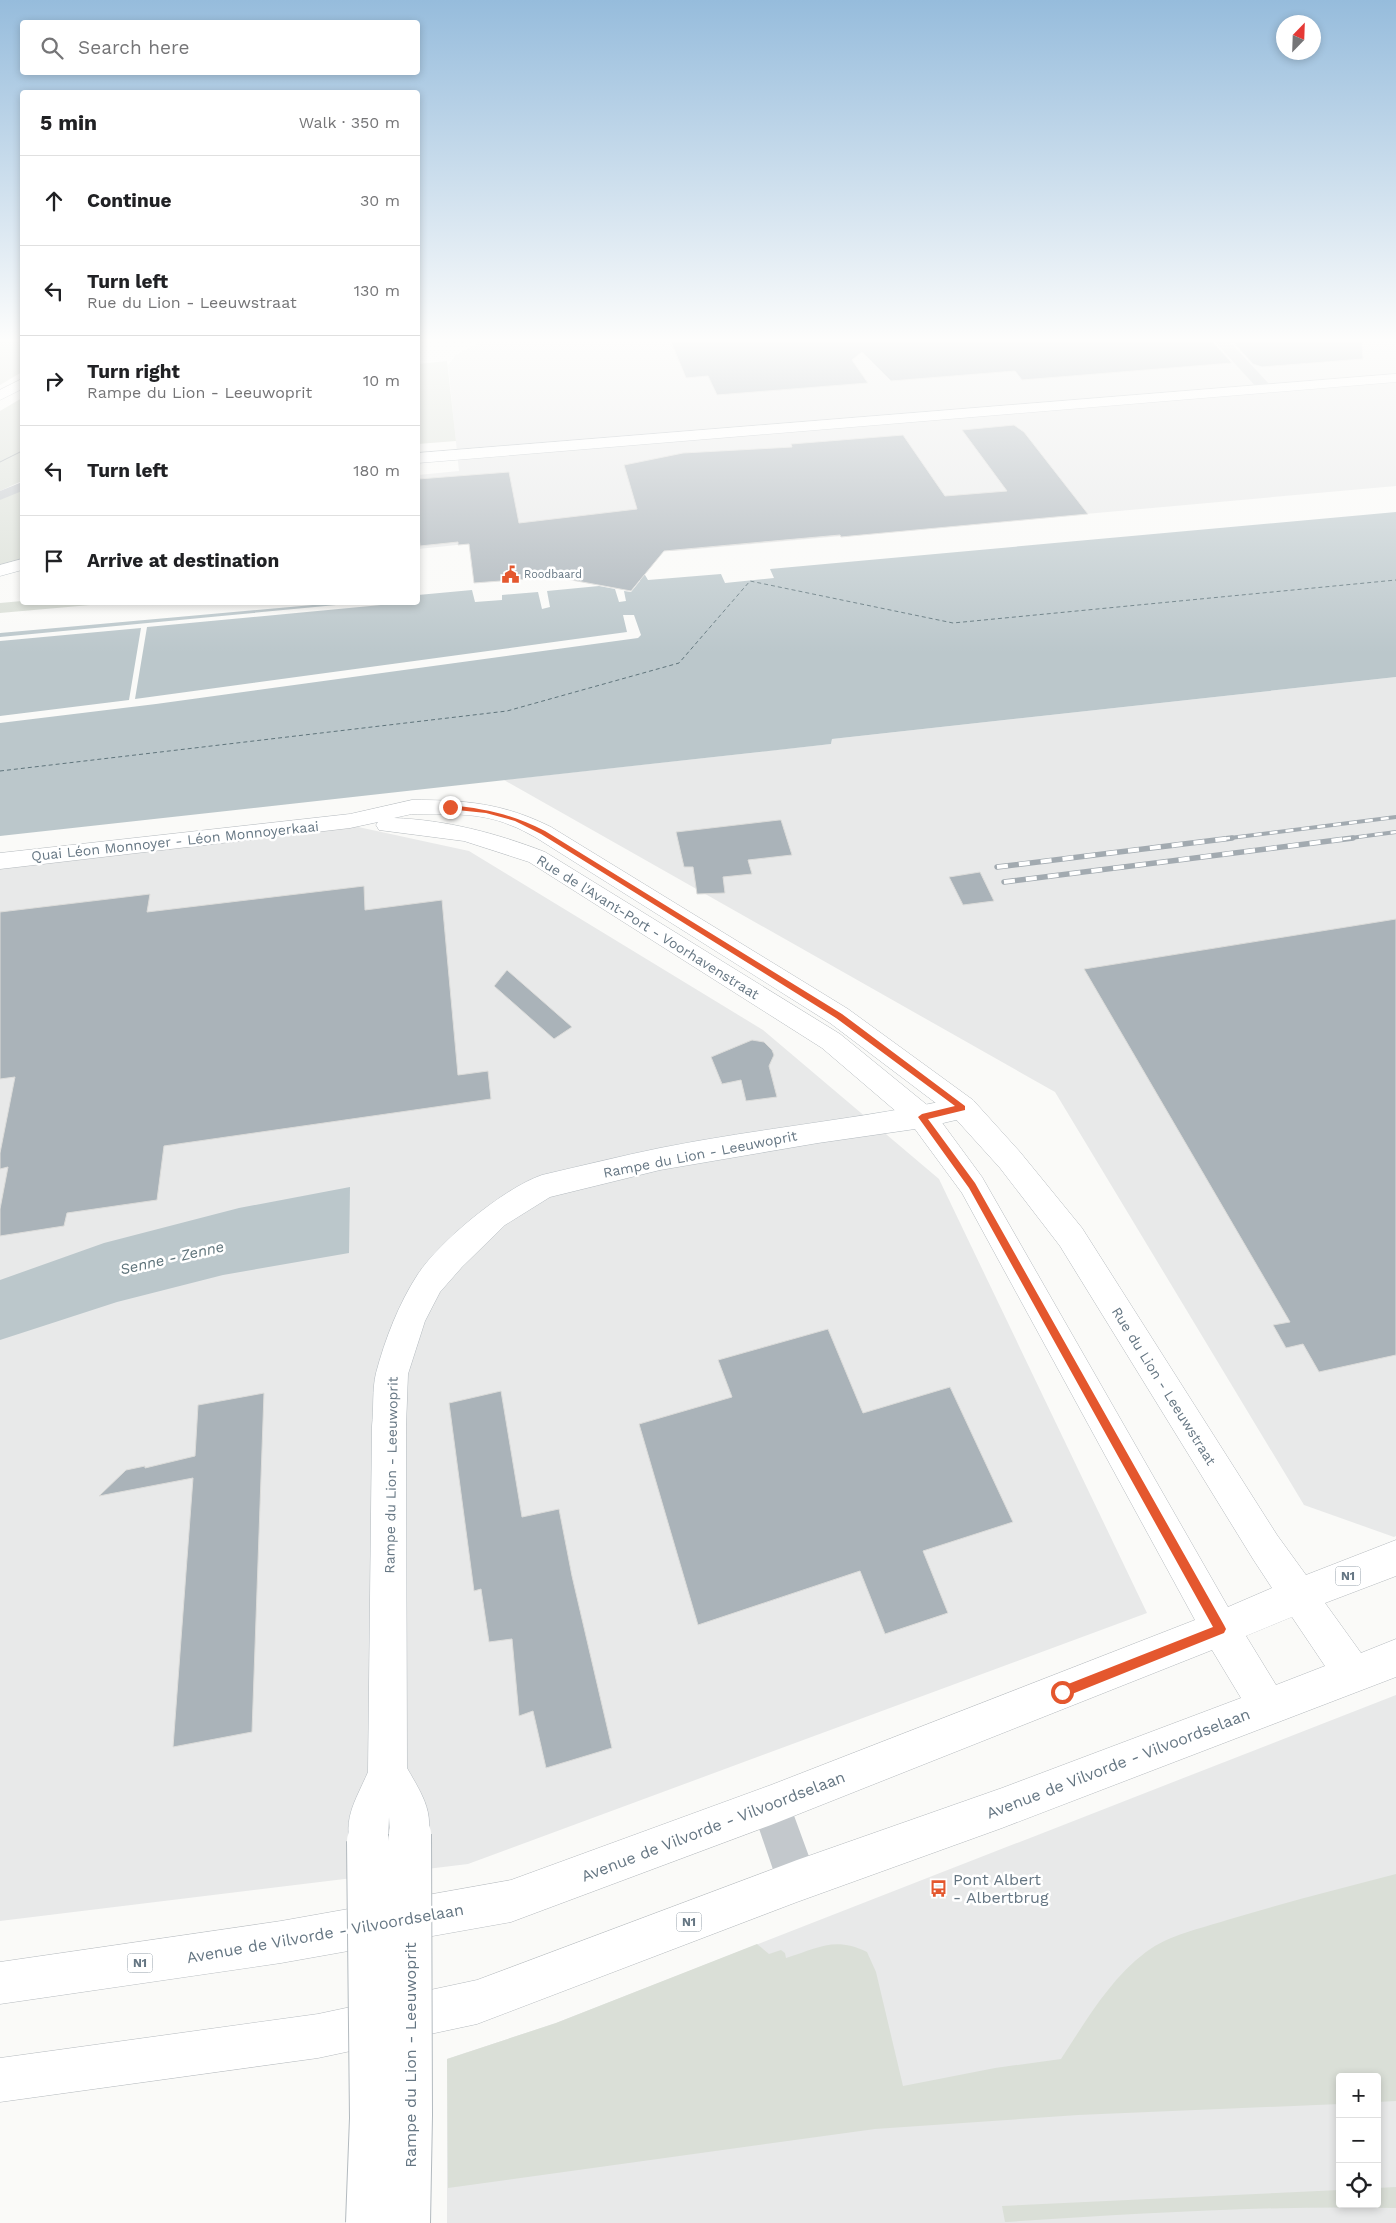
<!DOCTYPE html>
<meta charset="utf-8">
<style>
:root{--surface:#fff;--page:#f2f2f2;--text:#202124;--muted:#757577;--line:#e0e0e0}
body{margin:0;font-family:"Work Sans",sans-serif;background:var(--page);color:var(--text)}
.controls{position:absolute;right:15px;bottom:15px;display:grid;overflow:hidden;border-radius:5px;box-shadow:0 2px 8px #0003}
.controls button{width:45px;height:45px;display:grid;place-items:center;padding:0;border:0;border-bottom:1px solid var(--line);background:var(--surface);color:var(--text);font:25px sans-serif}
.compass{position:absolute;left:1276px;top:15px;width:45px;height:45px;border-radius:50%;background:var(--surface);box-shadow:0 2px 8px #0003;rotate:23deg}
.stop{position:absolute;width:15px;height:15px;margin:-11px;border:4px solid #e4572e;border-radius:50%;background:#fff}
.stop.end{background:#e4572e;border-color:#fff;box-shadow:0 1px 5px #0008}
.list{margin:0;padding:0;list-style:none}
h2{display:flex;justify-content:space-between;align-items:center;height:65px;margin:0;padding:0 20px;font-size:21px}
h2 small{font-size:16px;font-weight:400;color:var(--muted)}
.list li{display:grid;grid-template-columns:32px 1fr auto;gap:15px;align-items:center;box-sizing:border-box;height:90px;padding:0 20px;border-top:1px solid var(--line)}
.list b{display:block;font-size:19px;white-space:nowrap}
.list p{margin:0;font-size:16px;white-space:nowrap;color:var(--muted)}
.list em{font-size:16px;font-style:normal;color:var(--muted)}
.icon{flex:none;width:28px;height:28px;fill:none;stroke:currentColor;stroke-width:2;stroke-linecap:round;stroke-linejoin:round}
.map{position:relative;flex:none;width:1396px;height:2223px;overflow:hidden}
.search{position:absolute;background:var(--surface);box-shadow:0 2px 8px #0003;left:20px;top:20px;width:400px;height:55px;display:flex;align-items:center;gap:12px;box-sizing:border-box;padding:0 18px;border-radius:5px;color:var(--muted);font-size:19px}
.panel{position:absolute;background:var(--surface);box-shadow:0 2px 8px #0003;left:20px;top:90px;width:400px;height:515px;border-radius:5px}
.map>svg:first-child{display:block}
.built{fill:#e8e9e9;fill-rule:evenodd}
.green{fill:#dadfd7}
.water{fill:#bbc7cb}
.pier{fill:#fafaf8}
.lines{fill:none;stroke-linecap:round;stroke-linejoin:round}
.ferry{stroke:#60757c;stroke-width:1;stroke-dasharray:4 3;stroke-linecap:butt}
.building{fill:#aab3b9;stroke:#dcdcda}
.secondary-casing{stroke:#b3babf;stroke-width:1}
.primary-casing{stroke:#b5babe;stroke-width:1}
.pedestrian{fill:#c3c8cc;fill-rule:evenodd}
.minor{fill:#c3c8cc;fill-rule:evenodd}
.secondary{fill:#fff;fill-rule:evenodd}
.primary{fill:#fff;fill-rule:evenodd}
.tram{stroke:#a2aab0;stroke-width:1}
.rail-far1-casing{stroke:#a2aab0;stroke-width:4}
.rail-casing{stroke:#a2aab0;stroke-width:5.5}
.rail-far1{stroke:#fff;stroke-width:2.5;stroke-dasharray:8;stroke-linecap:butt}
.rail{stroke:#fff;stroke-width:4;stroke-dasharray:11;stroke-linecap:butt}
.secondary-bridge-casing{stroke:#b3babf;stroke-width:44;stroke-linecap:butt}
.secondary-bridge{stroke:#fff;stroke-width:42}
.route{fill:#e4572e}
.labels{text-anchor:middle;stroke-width:5;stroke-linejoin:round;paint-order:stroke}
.far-poi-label{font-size:11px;fill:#657683;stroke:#fff;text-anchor:start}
.shield{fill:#fff;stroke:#939fa8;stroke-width:1}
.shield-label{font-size:12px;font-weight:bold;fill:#657683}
.street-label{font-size:14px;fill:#657683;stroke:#fff}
.water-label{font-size:15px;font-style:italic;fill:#60757c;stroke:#fff}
.near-street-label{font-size:16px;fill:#657683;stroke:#fff}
.near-poi-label{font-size:16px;fill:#657683;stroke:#fff;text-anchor:start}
</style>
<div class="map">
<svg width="1396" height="2223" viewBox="0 0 1396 2223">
<rect width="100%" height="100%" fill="#fafaf8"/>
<path class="built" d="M479 342H1396V486L675 551 476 543 418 549V475L459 471 448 365 456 355Z
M1396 677V1536L1394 1537 1304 1505 1055 1092 504 780 831 744 832 739Z
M349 825 469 851 763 1030 939 1179 1147 1613 468 1864 0 1921V865Z
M1396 1695V2223H447V2059L556 2023ZM1340 2077H1377V2204H1340Z"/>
<path class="green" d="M0 342H22V372L0 385Z
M447 361 456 441 418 444V364Z
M22 398V481L0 491V411Z
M22 489V560L0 567V499Z
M22 601V602L113 603 0 613V603Z
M1396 1874V2101L1377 2102V2077H1340V2104L1078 2115 875 2129 448 2188 447 2059 556 2023 757 1944 769 1954 781 1950 785 1953 786 1958C818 1948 835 1936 867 1952L876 1972 903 2086 995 2068 1061 2059C1086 2021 1109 1980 1146 1952 1169 1935 1199 1929 1227 1920 1283 1903 1339 1889 1396 1874Z
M1396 2187V2208C1265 2205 1135 2214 1005 2222L1002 2206 1340 2190V2204H1377V2188Z"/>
<path class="water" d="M1396 512V677L832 739 831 744 0 836V633L335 603 418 602V595L472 590 475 602 502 600V595L538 592 542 609 550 607 547 591 599 586 615 589 619 602 626 601 624 591 631 592 640 581 594 566 645 575 648 580 721 574 725 583 774 578 770 569Z
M350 1187 349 1253 223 1275 117 1302 0 1340V1280L104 1243 239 1208Z"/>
<path class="pier" d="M368 602 402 603 147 627 135 699 627 632 623 615H634L641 635 638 638 156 704 0 723V716L129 700 141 628 0 641V637Z"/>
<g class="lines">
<path class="ferry" d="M0 771 507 711 679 663 750 581 953 623 1396 580"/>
</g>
<path class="building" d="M671 342H1213L1232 363 1022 380 1015 371 891 381 862 352 852 360 868 383 717 395 708 376 686 378Z
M1233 342H1362L1363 359 1262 367 1253 364Z
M1014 425 1024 432 1088 514 851 536 841 537 840 535 664 551 631 591 555 577 474 583 469 544 458 545V542L420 546 418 527V479L509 472 519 523 637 509 624 465 683 453 792 447 791 444 903 435 945 496 1007 491 962 430Z
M779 820H781L792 855 748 860 752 874 723 877 725 893 697 894 693 867H684L676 832Z
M980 872 994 901 963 905 949 877Z
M364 886 365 910 442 900 458 1075 488 1071 491 1099 164 1146 157 1200 67 1213 64 1226 0 1236V1209L8 1167 0 1169V1153L15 1077 0 1079V912L150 894 147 912Z
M1396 919V1355L1319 1372 1303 1344 1286 1348 1273 1325 1290 1322 1084 969Z
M507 970 572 1027 554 1039 494 986Z
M752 1040 764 1042 772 1050 774 1055 769 1066 777 1097 746 1101 741 1080 722 1084 711 1057Z
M828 1329 863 1413 950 1387 1013 1522 923 1551 948 1613 885 1634 860 1571 698 1625 639 1424 732 1397 718 1360Z
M501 1391 522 1517 559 1509 572 1576 612 1748 546 1768 533 1711 519 1716 512 1639 489 1642 481 1589 474 1591 449 1403Z
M264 1393 252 1732 173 1747 193 1478 99 1496 126 1470 145 1466V1468L195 1456 198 1405Z"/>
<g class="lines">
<defs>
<path id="secondary" d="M1396 374V382L418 463V453Z
M22 559V570L0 576V565Z
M963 1097 973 1100 977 1108 973 1116 922 1128 818 1143 660 1170 550 1197 505 1225 462 1267 440 1292 425 1321 408 1374 406 1426 407 1768C423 1796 437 1816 424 1848L410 1854 396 1848 390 1834 389 1817 388 1841 382 1855 368 1861 354 1855C340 1822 355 1802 368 1772L372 1426C374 1409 372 1389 376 1373 385 1339 399 1303 418 1274 440 1241 504 1188 542 1175 581 1166 621 1156 660 1148 760 1128 863 1119 963 1097Z"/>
<path id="primary" d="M22 379V389L0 400V390Z
M412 800C465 800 503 803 551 827L848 1009 973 1100 1020 1152 1082 1228 1277 1535 1306 1575 1396 1540V1576L1325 1603 1361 1653 1396 1639V1677L1002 1828 797 1902 477 2024 318 2058 0 2102V2058L318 2014 477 1980 797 1860 1002 1788 1241 1698 1212 1650 771 1825 511 1922 281 1963 0 2004V1962L281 1921 511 1880 771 1785 1195 1620 962 1193 912 1125 822 1048 529 862 464 841 379 830 376 825 378 822 350 828 0 869V853L350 814ZM412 814C444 814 480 812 510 825 519 828 527 833 535 837L830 1023 953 1116 1000 1168 1060 1246 1253 1559 1272 1588 1228 1607 982 1177 932 1109 840 1034 545 852C496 833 446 820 394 818ZM1292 1617 1325 1666 1276 1685 1246 1636Z"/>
</defs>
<use href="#secondary" class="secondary-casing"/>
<use href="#primary" class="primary-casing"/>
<path class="pedestrian" d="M22 482V491L0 500V491Z"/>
<path class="minor" d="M1215 342H1230L1270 385 1272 388 1270 391H1260Z
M771 1785 785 1791 818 1881 812 1896 797 1902 782 1896 751 1805 757 1791Z"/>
<use href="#secondary" class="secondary"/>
<use href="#primary" class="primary"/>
<path class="tram" d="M0 462 22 451"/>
<defs>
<path id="rail-far1" d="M1222 839 1396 817
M1343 839 1396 832"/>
<path id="rail" d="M997 867 1232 838
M1004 882 1353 838"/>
</defs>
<use href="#rail-far1" class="rail-far1-casing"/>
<use href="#rail" class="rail-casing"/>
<use href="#rail-far1" class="rail-far1"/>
<use href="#rail" class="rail"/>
<defs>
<path id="secondary-bridge" d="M367 2223 371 2118 368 1841
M409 2223 411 2115 410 1834"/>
</defs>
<use href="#secondary-bridge" class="secondary-bridge-casing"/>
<use href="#secondary-bridge" class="secondary-bridge"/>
</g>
<linearGradient id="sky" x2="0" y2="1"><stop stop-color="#96bcdc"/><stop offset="0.52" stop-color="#fdfdfc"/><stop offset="1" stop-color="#fdfdfc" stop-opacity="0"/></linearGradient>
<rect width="1396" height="654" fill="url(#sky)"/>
<path class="route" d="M450 805C486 809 512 814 545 831L842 1014 965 1106V1110L928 1119 975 1183 1224 1625 1226 1629 1224 1633 1062 1698 1058 1696 1057 1692 1058 1688 1213 1627 969 1188 918 1117 922 1114 955 1106 836 1018 541 834 515 821 486 813 447 809 446 807Z"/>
<defs>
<symbol id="civic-bare" viewBox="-9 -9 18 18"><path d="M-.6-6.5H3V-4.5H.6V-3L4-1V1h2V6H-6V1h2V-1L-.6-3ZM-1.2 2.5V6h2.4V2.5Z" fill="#e4572e" stroke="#fff" stroke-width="2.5" paint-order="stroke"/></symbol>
<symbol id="bus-bare" viewBox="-9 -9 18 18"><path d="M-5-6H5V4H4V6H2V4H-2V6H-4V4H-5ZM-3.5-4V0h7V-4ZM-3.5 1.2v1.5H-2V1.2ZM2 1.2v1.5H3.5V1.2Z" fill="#e4572e" stroke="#fff" stroke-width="2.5" paint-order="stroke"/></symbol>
</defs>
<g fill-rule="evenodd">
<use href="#civic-bare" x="498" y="562" width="25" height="25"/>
<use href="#bus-bare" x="926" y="1876" width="25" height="25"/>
</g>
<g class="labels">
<g class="far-poi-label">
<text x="524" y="578">Roodbaard</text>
</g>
<g class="shield">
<rect x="1335.5" y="1566.5" width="25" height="19" rx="4"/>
<rect x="676.5" y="1912.5" width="25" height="19" rx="4"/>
<rect x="127.5" y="1953.5" width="25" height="19" rx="4"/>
</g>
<g class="shield-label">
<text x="1348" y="1580">N1</text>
<text x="689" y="1926">N1</text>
<text x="140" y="1967">N1</text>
</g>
<g class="street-label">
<text transform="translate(175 841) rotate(-6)" y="5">Quai Léon Monnoyer - Léon Monnoyerkaai</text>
<text transform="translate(648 927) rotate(32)" y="5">Rue de l'Avant-Port - Voorhavenstraat</text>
<text transform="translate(700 1154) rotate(-11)" y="5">Rampe du Lion - Leeuwoprit</text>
<text transform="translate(1164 1386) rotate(58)" y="5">Rue du Lion - Leeuwstraat</text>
<text transform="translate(391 1475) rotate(-89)" y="5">Rampe du Lion - Leeuwoprit</text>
</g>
<g class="water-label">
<text transform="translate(172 1258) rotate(-13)" y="5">Senne - Zenne</text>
</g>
<g class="near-street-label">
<text transform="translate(1118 1763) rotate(-21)" y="6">Avenue de Vilvorde - Vilvoordselaan</text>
<text transform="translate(713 1826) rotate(-21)" y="6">Avenue de Vilvorde - Vilvoordselaan</text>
<text transform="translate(325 1933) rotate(-10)" y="6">Avenue de Vilvorde - Vilvoordselaan</text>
<text transform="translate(410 2055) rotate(-90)" y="6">Rampe du Lion - Leeuwoprit</text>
</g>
<g class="near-poi-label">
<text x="953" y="1885">Pont Albert<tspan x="953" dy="18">- Albertbrug</tspan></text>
</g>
</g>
</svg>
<div class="controls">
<button>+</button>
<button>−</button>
<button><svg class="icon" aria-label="locate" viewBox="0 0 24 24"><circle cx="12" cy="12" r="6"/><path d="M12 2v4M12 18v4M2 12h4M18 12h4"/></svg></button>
</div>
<svg class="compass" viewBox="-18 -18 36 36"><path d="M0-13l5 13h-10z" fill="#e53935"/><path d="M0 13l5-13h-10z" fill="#757577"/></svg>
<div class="stop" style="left:1062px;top:1692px"></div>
<div class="stop end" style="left:450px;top:807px"></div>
<div class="search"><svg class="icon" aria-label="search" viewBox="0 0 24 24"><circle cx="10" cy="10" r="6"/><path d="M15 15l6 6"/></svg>Search here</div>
<section class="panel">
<h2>5 min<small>Walk · 350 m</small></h2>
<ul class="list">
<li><svg class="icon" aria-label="ahead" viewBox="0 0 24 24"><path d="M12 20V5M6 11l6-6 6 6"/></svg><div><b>Continue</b></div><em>30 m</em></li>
<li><svg class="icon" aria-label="left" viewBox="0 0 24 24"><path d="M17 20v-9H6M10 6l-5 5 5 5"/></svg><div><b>Turn left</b><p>Rue du Lion - Leeuwstraat</p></div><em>130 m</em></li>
<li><svg class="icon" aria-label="right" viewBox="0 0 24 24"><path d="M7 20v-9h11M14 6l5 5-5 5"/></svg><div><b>Turn right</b><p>Rampe du Lion - Leeuwoprit</p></div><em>10 m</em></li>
<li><svg class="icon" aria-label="left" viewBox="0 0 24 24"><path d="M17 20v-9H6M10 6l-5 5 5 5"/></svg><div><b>Turn left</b></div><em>180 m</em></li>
<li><svg class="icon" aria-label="arrive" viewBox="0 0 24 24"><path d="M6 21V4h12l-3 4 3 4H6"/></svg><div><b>Arrive at destination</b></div></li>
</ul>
</section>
</div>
